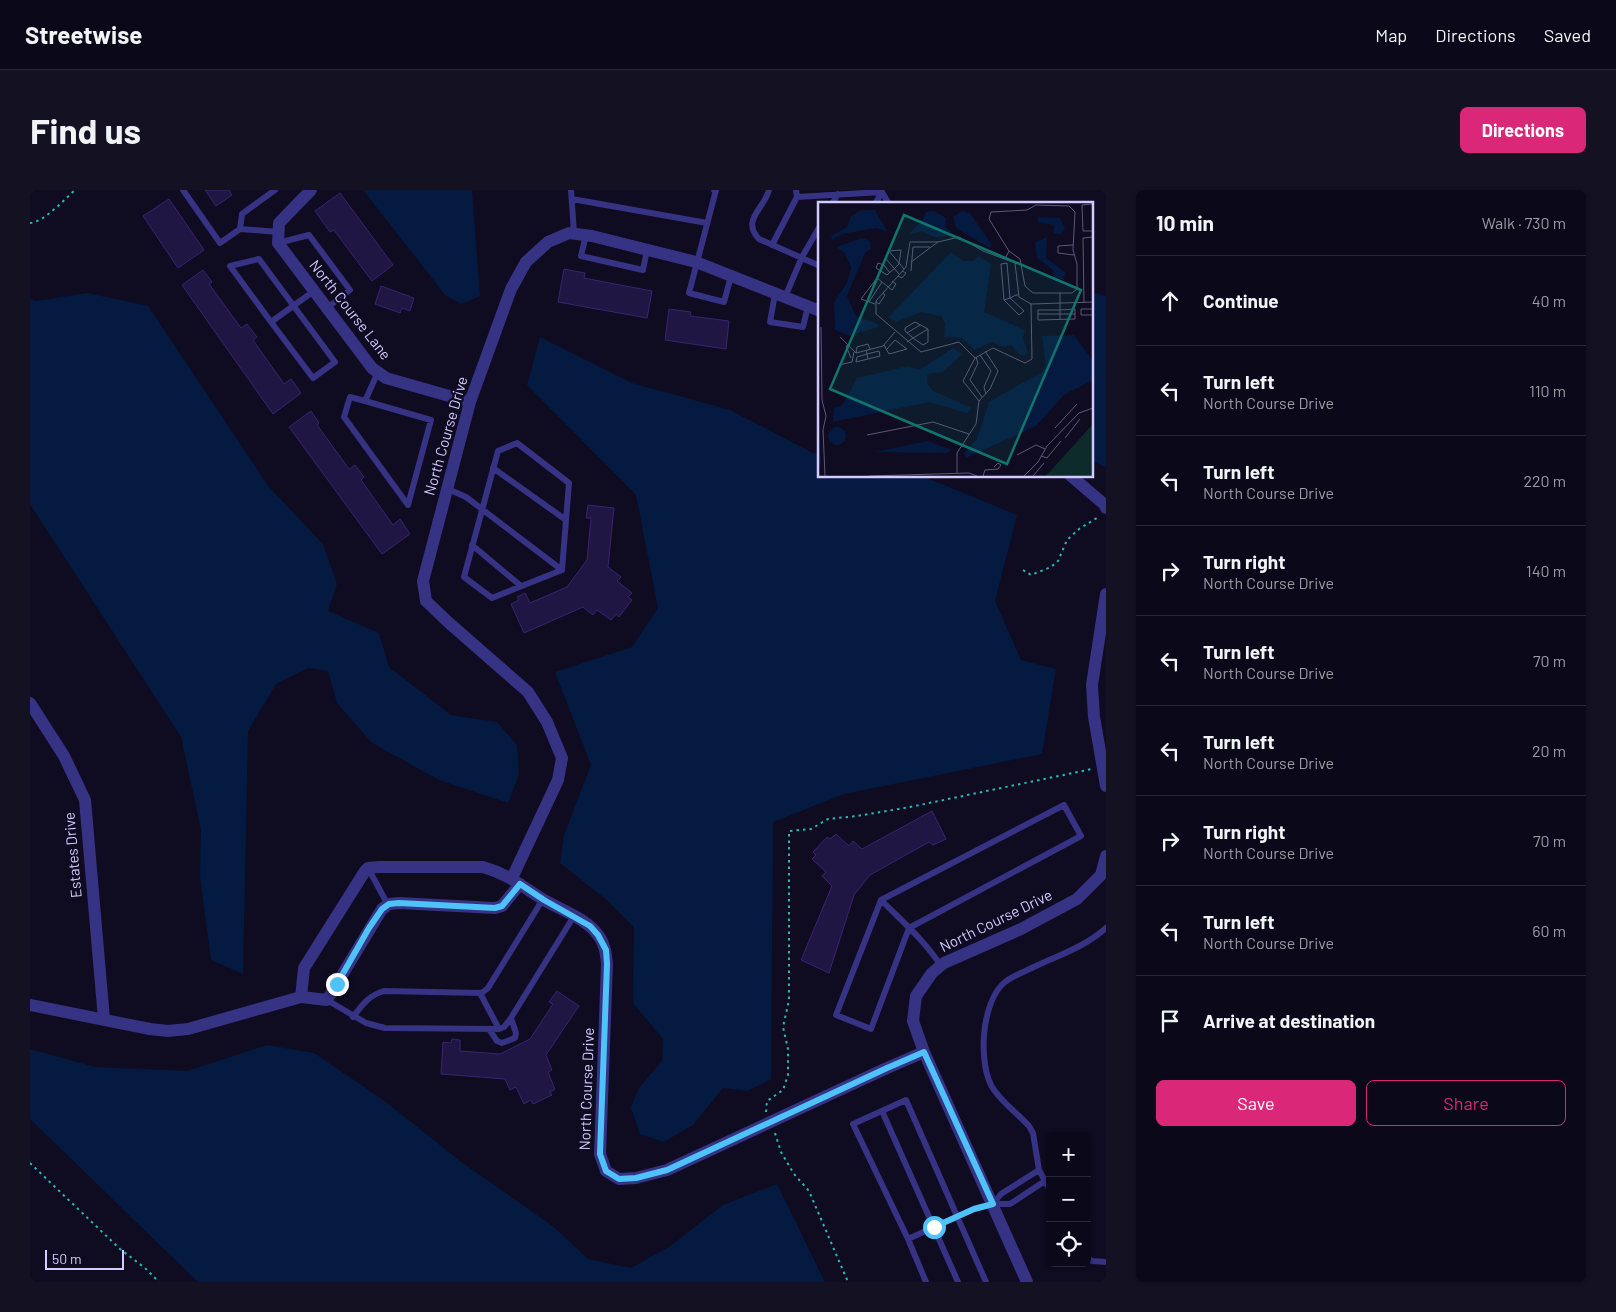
<!DOCTYPE html>
<meta charset="utf-8">
<style>
:root{--surface:#0b0819;--page:#141122;--text:#f1f3f6;--muted:#9a9aa2;--line:#2b2938;--accent:#db2777}
body{margin:0;font-family:Barlow,sans-serif;background:var(--page);color:var(--text)}
.controls{position:absolute;right:15px;bottom:15px;display:grid;overflow:hidden;border-radius:8px;box-shadow:0 1px 4px #0004}
.controls button{width:45px;height:45px;display:grid;place-items:center;padding:0;border:0;border-bottom:1px solid var(--line);background:var(--surface);color:var(--text);font:25px sans-serif}
.scale{position:absolute;left:15px;bottom:12px;width:79px;box-sizing:border-box;padding-left:5px;border:2px solid #d2cbff;border-top:0;font-size:14px;line-height:18px;white-space:nowrap;color:#d2cbff;-webkit-text-stroke:4px #0f0b21;paint-order:stroke}
.stop{position:absolute;width:15px;height:15px;margin:-11px;border:4px solid #4fc3f7;border-radius:50%;background:#fff}
.stop.end{background:#4fc3f7;border-color:#fff;box-shadow:0 1px 5px #0008}
.list{margin:0;padding:0;list-style:none}
h2{display:flex;justify-content:space-between;align-items:center;height:65px;margin:0;padding:0 20px;font-size:21px}
h2 small{font-size:16px;font-weight:400;color:var(--muted)}
.list li{display:grid;grid-template-columns:32px 1fr auto;gap:15px;align-items:center;box-sizing:border-box;height:90px;padding:0 20px;border-top:1px solid var(--line)}
.list b{display:block;font-size:19px;white-space:nowrap}
.list p{margin:0;font-size:16px;white-space:nowrap;color:var(--muted)}
.list em{font-size:16px;font-style:normal;color:var(--muted)}
.actions{display:flex;gap:10px;padding:15px 20px}
.actions a{flex:1;padding:11px 0;border:1px solid var(--accent);border-radius:8px;text-align:center;font-size:18px;color:var(--accent)}
.actions .main{background:var(--accent);color:#fff}
.icon{flex:none;width:28px;height:28px;fill:none;stroke:currentColor;stroke-width:2;stroke-linecap:round;stroke-linejoin:round}
.map{position:relative;flex:none;width:1076px;height:1092px;overflow:hidden;border-radius:8px}
header{display:flex;align-items:center;gap:30px;box-sizing:border-box;height:70px;padding:0 25px;background:var(--surface);border-bottom:1px solid var(--line)}
header strong{font-size:24px}
nav{display:flex;gap:28px;margin-inline-start:auto;font-size:18px}
.intro{display:flex;align-items:center;justify-content:space-between;box-sizing:border-box;height:120px;padding:0 30px}
h1{margin:0;font-size:35px}
.button{padding:12px 22px;border-radius:8px;background:var(--accent);color:#fff;font-size:18px;font-weight:700}
main{display:flex;gap:30px;padding:0 30px}
aside{flex:1;background:var(--surface);border-radius:8px;box-shadow:0 1px 4px #0004}
.map>svg:first-child{display:block}
.water{fill:#051a40}
.building{fill:#201644;stroke:#362672}
.lines{fill:none;stroke-linecap:round;stroke-linejoin:round}
.path{stroke:#23bbb4;stroke-width:2;stroke-dasharray:2.5 4;stroke-linecap:butt}
.lane{stroke:#363284;stroke-width:6}
.street{stroke:#363284;stroke-width:12}
.route{stroke:#4fc3f7;stroke-width:6}
.labels{text-anchor:middle;stroke-width:4.5;stroke-linejoin:round;paint-order:stroke}
.street-label{font-size:15px;fill:#d2cbff;stroke:#0f0b21}
.inset-road{fill:none;stroke:#5d587a;stroke-width:1}
.view{fill:#0f766e;fill-opacity:0.15;stroke:#0f766e;stroke-width:2.5}
.inset-edge{fill:none;stroke:#d2cbff;stroke-width:2.5}
</style>
<header>
<strong>Streetwise</strong>
<nav><a>Map</a><a>Directions</a><a>Saved</a></nav>
</header>
<div class="intro"><h1>Find us</h1><a class="button">Directions</a></div>
<main>
<div class="map">
<svg width="1076" height="1092" viewBox="0 0 1076 1092">
<rect width="100%" height="100%" fill="#0f0b21"/>
<path class="water" d="M333 0H442L450 106 432 114 416 106Z
M1062 102 1076 106V278L1062 270Z
M57 103 118 116 239 297 293 354 307 394 298 421 349 443 359 477 421 525 467 532 487 555 489 584 478 613 409 590 342 553 307 513 298 481 278 478 246 494 218 541 213 784 181 770 170 686 171 640 151 547 0 314V109L6 111Z
M510 147 602 193 700 220 783 263 790 264V286H892L987 325 965 411 991 470 1026 479 1012 564 814 604 743 632 741 889 718 901 693 898 663 935 634 952 610 944 601 917 609 898 632 871 633 849 603 813 604 737 578 711 530 673 534 645 561 575 525 482 602 457 628 418 606 305 497 195Z
M237 855 284 863 352 909 430 971 524 1037 558 1069 601 1078 639 1057 693 1015 747 994 795 1092H168L0 929V859L65 877 157 881Z"/>
<path class="building" d="M175 0H199L202 5 186 16Z
M310 3 363 75 342 91 304 40 300 42 285 21Z
M139 9 174 60 148 78 113 26Z
M534 79 555 83 554 88 622 101 617 128 528 112Z
M173 80 182 92 179 94 211 138 217 134 227 147 223 150 254 194 261 189 271 203 243 224 152 95Z
M351 96 384 108 380 121 372 118 370 123 345 114Z
M639 119 661 122 660 126 699 131 696 159 635 150Z
M281 221 289 233 287 235 319 279 325 275 334 287 331 290 363 335 370 329 380 344 352 364 259 237Z
M558 315 584 318 578 377 591 387 587 391 602 403 598 407 602 410 589 427 586 424 581 430 567 420 563 425 553 417 494 443 481 414 489 410 487 407 495 403 500 413 537 397 557 370 561 328H556Z
M902 621 916 649 903 655 899 652 840 685 824 705 799 783 771 770 802 696 792 686 796 682 782 669 786 665 783 662 797 647 800 649 806 644 819 656 823 651 832 659Z
M527 801 549 816 516 865 522 880 518 882 525 899 520 902 522 905 503 914 501 910 494 914 486 897 480 900 475 889 411 884 413 852 421 853 422 849 430 850V861L470 864 500 849 523 814 519 812Z"/>
<g class="lines">
<path class="path" d="M0 33C14 32 35 9 45 0
M993 380 1001 385 1021 377 1028 371 1037 350 1049 339 1070 326
M736 922 737 911 753 900 758 885V859L753 837 759 810V641L781 639 798 629 827 626 880 617 1062 579
M745 943 751 962 764 984 779 1001 818 1092
M0 973 90 1059 115 1078 129 1092"/>
<path class="lane" d="M153 0 190 53 210 39 249 42
M541 0 544 43
M684 0H686L659 103 694 112 701 86
M739 0C734 19 711 30 729 49L790 76
M852 2 859 14
M767 7 852 2
M542 9 677 33
M802 14 808 4
M845 14 852 2
M210 39 212 24 245 0
M556 45 551 66 613 80 617 60
M248 53 279 45 320 100 297 118
M742 55 767 7 766 0
M745 104 740 132 773 137 778 116
M755 107 772 67 790 36
M241 132 283 188 305 172 229 69 200 76 241 132 284 101
M335 211 401 230 378 315 314 227 320 207 335 211 348 182
M463 278 536 330
M418 299 436 307 532 380 462 408 434 387 468 261 487 253 539 293 532 380
M442 355 491 396
M338 678 358 715
M851 710 806 825 841 839 879 738 1051 646 1034 615 851 710C872 731 895 751 911 776
M450 803 469 839
M297 810 336 833 355 838 469 839 474 837 479 831 544 726
M323 827C333 814 338 806 354 801L452 803 458 798 513 709
M459 839 467 851 472 853 485 848 486 843 481 828
M852 921 928 1092
M1020 1000 1009 980 1003 943 999 936C988 924 974 914 964 900 947 876 951 811 975 792 984 785 996 781 1006 776 1030 765 1056 756 1076 738
M963 1014 971 1004 1009 980
M878 1049 944 1019 963 1014H980L1015 991
M1057 1068 1062 1071 1076 1072
M896 1092 878 1049 823 934 876 910 956 1092"/>
<path class="street" d="M281 0 249 33 248 53 342 178 356 188 440 212
M1041 286 1075 315 1076 318
M1076 404 1062 495 1064 527 1076 596
M0 513 34 566 55 610 74 829
M482 688 528 590 532 568 517 532 498 502 418 432 396 411 393 391 440 212 481 99 496 72 518 52 539 43 562 46 666 72 790 121
M271 807 274 778 335 681 338 678 349 677H453C478 684 493 697 514 710 531 720 556 728 568 745 575 754 576 764 577 774L570 964 576 981 589 989 606 988 637 980 857 878 894 862 883 831 886 806 902 783 914 773 991 739 1047 709 1071 685 1076 666
M0 815 120 839 138 841 158 839 271 807 297 810 352 719 359 714 369 713 465 718 472 716 490 694
M894 862 997 1092"/>
</g>
<g class="lines">
<path class="route" d="M307 794 339 738 352 719 359 714 369 713 465 718 472 716 490 694 514 710 560 736 568 745 576 760 577 774 570 964 576 981 589 989 606 988 637 980 857 878 894 862 963 1014 944 1019 904 1037"/>
</g>
<g class="labels">
<g class="street-label">
<text transform="translate(320 120) rotate(52)" y="5">North Course Lane</text>
<text transform="translate(416 246) rotate(-74)" y="5">North Course Drive</text>
<text transform="translate(43 665) rotate(-95)" y="5">Estates Drive</text>
<text transform="translate(966 731) rotate(-26)" y="5">North Course Drive</text>
<text transform="translate(557 899) rotate(-88)" y="5">North Course Drive</text>
</g>
</g>
<g transform="translate(788 12)">
<rect width="275" height="275" fill="#0f0b21"/>
<path d="M275 222V274H228L236 265Z" fill="#0e2b2b"/>
<path d="M44 8H57L69 29 58 26 24 32 14 38 13 34 29 25 33 14ZM116 9 128 16 127 24 134 30 125 35H116L105 29 91 32 104 19 108 10ZM144 9 152 11 174 43 172 46 138 26 135 15ZM223 15 242 16 247 27 242 32H235L236 23 220 20 219 16ZM229 35 228 56 247 70 246 78 236 75 235 68 219 56 217 40ZM44 36 52 39 53 47 47 51 29 94 38 114 60 122V125L32 134 17 128 16 100 29 81 33 65 26 50 18 45ZM133 50 145 59H156L160 54 173 62 166 110 207 128 205 137 210 150 207 153H202L193 143 185 145 173 140 157 148 144 136 126 135 127 121 123 114 103 110 78 120 71 115ZM256 133 275 159V178L246 193 218 224 148 256 146 251 159 237 171 200 224 170 228 164 224 134ZM135 146 144 152 125 170 110 172 109 181 115 189 154 206 149 211 111 200 15 220 16 206 23 204 30 194 39 176 90 164 101 168ZM0 217 3 258 0 274ZM10 234a9 9 0 1 1 18 0a9 9 0 1 1-18 0ZM110 239 134 248 128 251 57 250Z" fill="#051a40"/>
<path class="inset-road" d="M275 2 264 3 265 29H275M255 43 240 44V51L256 53M71 49 83 48 81 62 76 67 72 70 69 73 58 66 60 61 66 63 72 71M71 49 86 67M188 55 191 49 171 17 173 10 209 8 218 3 251 4 257 10 255 48 259 62V87L254 91H215L207 84 202 57 191 49M68 57 81 72M93 60 120 40M93 69 95 45H112M80 74 84 76 88 71 84 69M186 98 201 113 206 109 192 96 189 61 183 62 186 98 192 96 198 93H200M51 100 64 80M58 100 61 102 67 93 64 91M266 101 265 36 275 35M57 102 43 97 59 76 74 88 78 82 74 79M213 102 275 100M275 107H263V113H275M220 112H257M242 117V108L257 107V117L220 118V108H242V91M3 125 4 198 8 214 5 228 7 274M89 131 102 123M22 135 38 151 65 144 77 130M89 140 95 136 110 127V140L105 143 95 136 87 129V126L97 120 110 127M32 143 28 144 33 156M66 143 71 152 89 147 77 138 69 147M48 148 49 152 50 157 38 160 39 155 49 152 61 149 62 154 50 157M38 151 39 145 50 142 52 147M162 153 173 169 166 185 168 192M158 155 160 161 152 178 164 195M157 156 141 140 103 150 58 112V99L88 65 92 40H120L141 35 165 49 197 61 201 95 213 102 214 157 207 161 175 146 157 156 145 179 161 199M21 163 34 160 36 150M237 226 259 202M49 233 115 220 151 232M247 236 262 217M199 253 218 243 227 247M223 254 229 256 243 239M139 271V251L158 222 161 199 172 187 180 169 167 149M51 274 151 271 159 274M165 274 167 268 180 267 183 263 180 261 176 265M206 274 220 260 229 244 261 211 275 206M215 274 226 261"/>
<path class="view" d="M86 13 263 88 189 262 12 187Z"/>
<rect width="275" height="275" class="inset-edge"/>
</g>
</svg>
<div class="controls">
<button>+</button>
<button>−</button>
<button><svg class="icon" aria-label="locate" viewBox="0 0 24 24"><circle cx="12" cy="12" r="6"/><path d="M12 2v4M12 18v4M2 12h4M18 12h4"/></svg></button>
</div>
<div class="scale">50 m</div>
<div class="stop" style="left:904px;top:1037px"></div>
<div class="stop end" style="left:307px;top:794px"></div>
</div>
<aside>
<h2>10 min<small>Walk · 730 m</small></h2>
<ul class="list">
<li><svg class="icon" aria-label="ahead" viewBox="0 0 24 24"><path d="M12 20V5M6 11l6-6 6 6"/></svg><div><b>Continue</b></div><em>40 m</em></li>
<li><svg class="icon" aria-label="left" viewBox="0 0 24 24"><path d="M17 20v-9H6M10 6l-5 5 5 5"/></svg><div><b>Turn left</b><p>North Course Drive</p></div><em>110 m</em></li>
<li><svg class="icon" aria-label="left" viewBox="0 0 24 24"><path d="M17 20v-9H6M10 6l-5 5 5 5"/></svg><div><b>Turn left</b><p>North Course Drive</p></div><em>220 m</em></li>
<li><svg class="icon" aria-label="right" viewBox="0 0 24 24"><path d="M7 20v-9h11M14 6l5 5-5 5"/></svg><div><b>Turn right</b><p>North Course Drive</p></div><em>140 m</em></li>
<li><svg class="icon" aria-label="left" viewBox="0 0 24 24"><path d="M17 20v-9H6M10 6l-5 5 5 5"/></svg><div><b>Turn left</b><p>North Course Drive</p></div><em>70 m</em></li>
<li><svg class="icon" aria-label="left" viewBox="0 0 24 24"><path d="M17 20v-9H6M10 6l-5 5 5 5"/></svg><div><b>Turn left</b><p>North Course Drive</p></div><em>20 m</em></li>
<li><svg class="icon" aria-label="right" viewBox="0 0 24 24"><path d="M7 20v-9h11M14 6l5 5-5 5"/></svg><div><b>Turn right</b><p>North Course Drive</p></div><em>70 m</em></li>
<li><svg class="icon" aria-label="left" viewBox="0 0 24 24"><path d="M17 20v-9H6M10 6l-5 5 5 5"/></svg><div><b>Turn left</b><p>North Course Drive</p></div><em>60 m</em></li>
<li><svg class="icon" aria-label="arrive" viewBox="0 0 24 24"><path d="M6 21V4h12l-3 4 3 4H6"/></svg><div><b>Arrive at destination</b></div></li>
</ul>
<div class="actions"><a class="main">Save</a><a>Share</a></div>
</aside>
</main>
